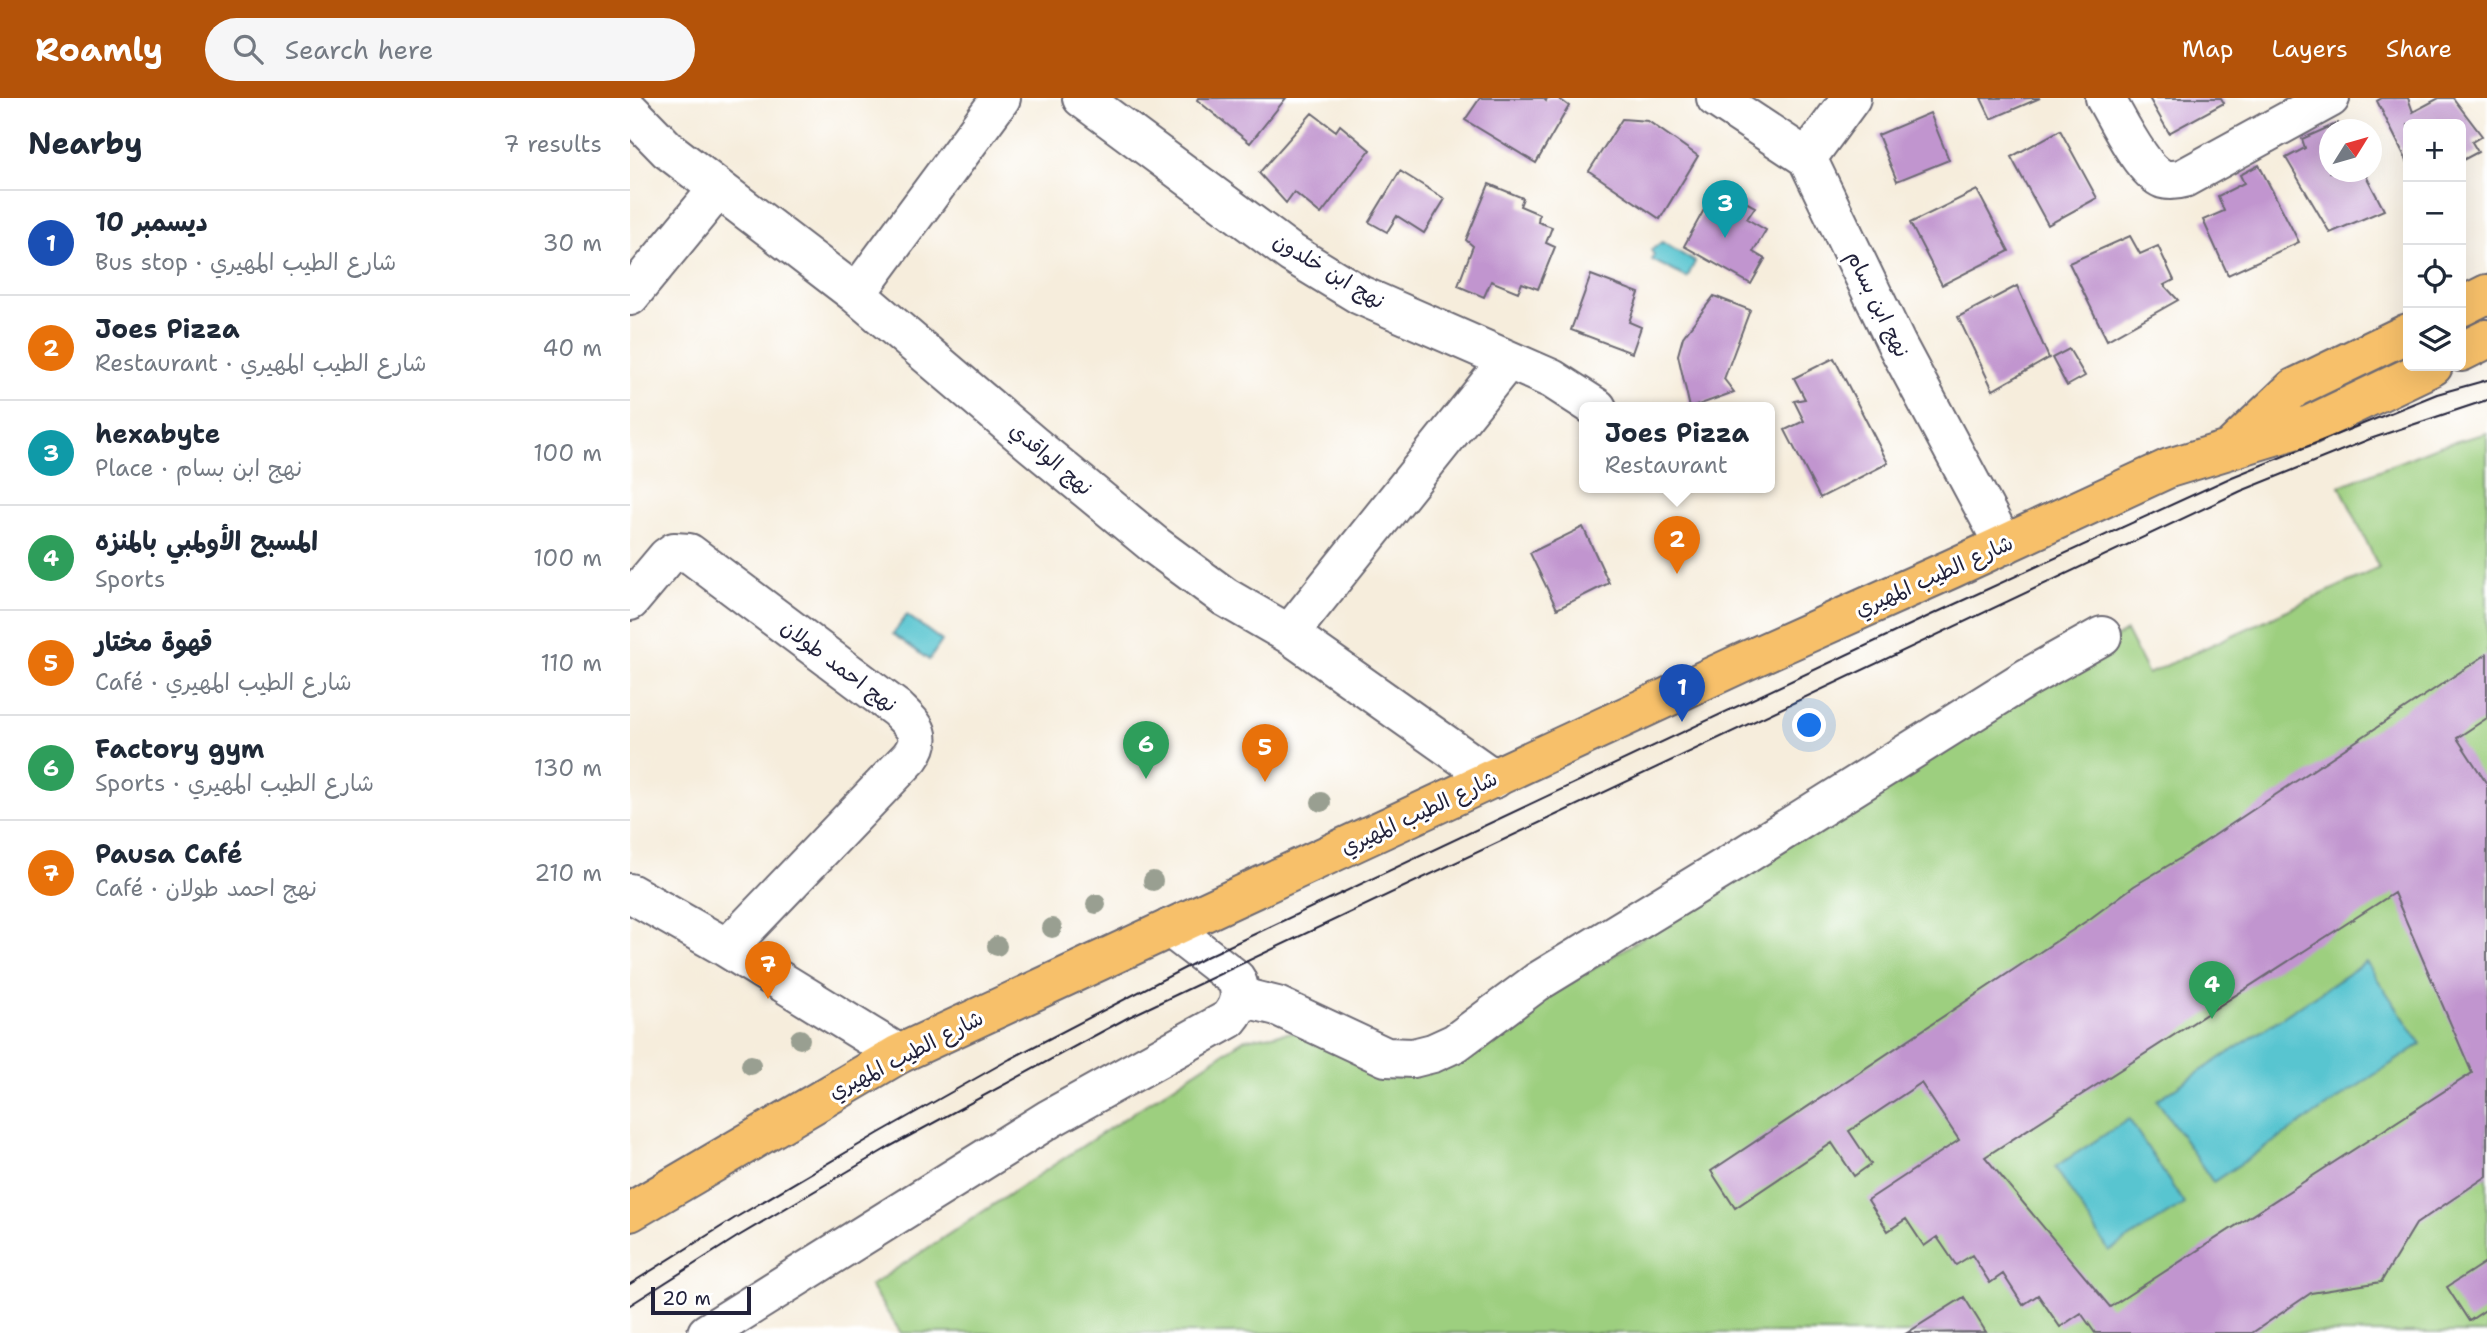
<!DOCTYPE html>
<meta charset="utf-8">
<style>
:root{--surface:#fff;--page:#f6f6f7;--text:#1f2937;--muted:#747a83;--line:#e0e1e3;--accent:#b45309}
body{margin:0;font-family:"Shantell Sans","Playpen Sans Arabic",sans-serif;background:var(--page);color:var(--text)}
.controls{position:absolute;right:21px;top:21px;display:grid;overflow:hidden;border-radius:10px;box-shadow:0 7px 28px #0002}
.controls button{width:63px;height:63px;display:grid;place-items:center;padding:0;border:0;border-bottom:2px solid var(--line);background:var(--surface);color:var(--text);font:35px sans-serif}
.compass{position:absolute;left:1689px;top:21px;width:63px;height:63px;border-radius:50%;background:var(--surface);box-shadow:0 7px 28px #0002;rotate:53deg}
.scale{position:absolute;left:21px;bottom:18px;width:100px;box-sizing:border-box;padding-left:7px;border:4px solid #22223b;border-top:0;font-size:19px;line-height:24px;white-space:nowrap;color:#22223b;-webkit-text-stroke:5px #fff;paint-order:stroke}
.you{position:absolute;left:1180px;top:628px;width:24px;height:24px;margin:-18px;border:5px solid #fff;border-radius:50%;background:#1a73e8;box-shadow:0 0 0 10px #1a73e833}
.badge{display:grid;place-items:center;width:46px;height:46px;border-radius:50%;background:var(--accent);color:#fff;font-size:23px;font-weight:700}
.pin{position:absolute;translate:-50% -58px;filter:drop-shadow(0 2px 4px #0008)}
.pin::after{content:'';position:absolute;top:37px;width:24px;height:21px;background:inherit;clip-path:polygon(0 0,100% 0,50% 100%)}
.popup{position:absolute;left:949px;top:304px;width:196px;height:91px;box-sizing:border-box;display:grid;place-content:center;border-radius:10px;background:var(--surface);filter:drop-shadow(0 2px 5px #0005);font-size:23px;white-space:nowrap;color:var(--muted)}
.popup b{font-size:26px;color:var(--text)}
.popup::after{content:'';position:absolute;left:50%;top:100%;margin-left:-14px;border:14px solid transparent;border-top-color:var(--surface)}
.list{margin:0;padding:0;list-style:none}
h2{display:flex;justify-content:space-between;align-items:center;height:91px;margin:0;padding:0 28px;font-size:30px}
h2 small{font-size:23px;font-weight:400;color:var(--muted)}
.list li{display:grid;grid-template-columns:46px 1fr auto;gap:21px;align-items:center;box-sizing:border-box;height:105px;padding:0 28px;border-top:2px solid var(--line)}
.list b{display:block;font-size:26px;white-space:nowrap}
.list p{margin:0;font-size:23px;white-space:nowrap;color:var(--muted)}
.list em{font-size:23px;font-style:normal;color:var(--muted)}
.icon{flex:none;width:38px;height:38px;fill:none;stroke:currentColor;stroke-width:2;stroke-linecap:round;stroke-linejoin:round}
.map{position:relative;flex:none;width:1857px;height:1235px;overflow:hidden}
header{display:flex;align-items:center;gap:42px;box-sizing:border-box;height:98px;padding:0 35px;background:var(--accent);color:#fff}
header strong{font-size:33px}
nav{display:flex;gap:38px;margin-inline-start:auto;font-size:24px}
.search{width:490px;height:63px;background:var(--page);display:flex;align-items:center;gap:18px;box-sizing:border-box;padding:0 24px;border-radius:38px;color:var(--muted);font-size:26px}
main{display:flex}
aside{flex:1;background:var(--surface)}
.map>svg:first-child{display:block}
.green{fill:#9dcf7f;stroke:#60785d;stroke-width:2}
.water{fill:#59c5d0;stroke:#3e7486;stroke-width:2}
.building{fill:#c195cf;fill-rule:evenodd}
.lines{fill:none;stroke-linecap:round;stroke-linejoin:round}
.minor-casing{stroke:#6c6973;stroke-width:42}
.major-casing{stroke:#6c6973;stroke-width:42}
.minor{stroke:#fff;stroke-width:38}
.major{stroke:#f7c06b;stroke-width:38}
.tram{stroke:#22223b;stroke-width:2}
.tree{fill:#999f91}
.labels{text-anchor:middle;stroke-width:6;stroke-linejoin:round;paint-order:stroke}
.street-label{font-size:21px;fill:#22223b;stroke:#fff}
</style>
<header>
<strong>Roamly</strong>
<div class="search"><svg class="icon" aria-label="search" viewBox="0 0 24 24"><circle cx="10" cy="10" r="6"/><path d="M15 15l6 6"/></svg>Search here</div>
<nav><a>Map</a><a>Layers</a><a>Share</a></nav>
</header>
<main>
<aside>
<h2>Nearby<small>7 results</small></h2>
<ul class="list">
<li><span class="badge" style="background:#1a4fb4">1</span><div><b>10 ديسمبر</b><p>Bus stop · شارع الطيب المهيري</p></div><em>30 m</em></li>
<li><span class="badge" style="background:#e8710a">2</span><div><b>Joes Pizza</b><p>Restaurant · شارع الطيب المهيري</p></div><em>40 m</em></li>
<li><span class="badge" style="background:#0f9aa8">3</span><div><b>hexabyte</b><p>Place · نهج ابن بسام</p></div><em>100 m</em></li>
<li><span class="badge" style="background:#2e9e5b">4</span><div><b>المسبح الأولمبي بالمنزه</b><p>Sports</p></div><em>100 m</em></li>
<li><span class="badge" style="background:#e8710a">5</span><div><b>قهوة مختار</b><p>Café · شارع الطيب المهيري</p></div><em>110 m</em></li>
<li><span class="badge" style="background:#2e9e5b">6</span><div><b>Factory gym</b><p>Sports · شارع الطيب المهيري</p></div><em>130 m</em></li>
<li><span class="badge" style="background:#e8710a">7</span><div><b>Pausa Café</b><p>Café · نهج احمد طولان</p></div><em>210 m</em></li>
</ul>
</aside>
<div class="map">
<svg width="1857" height="1235" viewBox="0 0 1857 1235">
<rect width="100%" height="100%" fill="#fff"/>
<filter id="ink" filterUnits="userSpaceOnUse"><feTurbulence type="fractalNoise" baseFrequency=".0143" numOctaves="2"/><feDisplacementMap in="SourceGraphic" scale="14" xChannelSelector="R" yChannelSelector="G"/><feConvolveMatrix kernelMatrix="1 2 1 2 8 2 1 2 1" color-interpolation-filters="sRGB"/></filter>
<filter id="wash" filterUnits="userSpaceOnUse"><feTurbulence type="fractalNoise" baseFrequency=".00686" numOctaves="4" result="noise"/><feDisplacementMap in="SourceGraphic" scale="28" xChannelSelector="R" yChannelSelector="G"/><feGaussianBlur stdDeviation="1.57" result="paint"/><feColorMatrix in="noise" values="0 0 0 0 0 0 0 0 0 0 0 0 0 0 0 0 0 1.4 0 .05"/><feComposite in="paint" operator="in"/></filter>
<g filter="url(#wash)">
<rect width="100%" height="100%" fill="#f6eddc"/>
<path class="green" d="M1857 335V1235H271L240 1188 615 941 663 934 805 971 1496 533 1518 576 1749 470 1710 388 1809 348Z"/>
<path class="water" d="M1032 144 1065 164 1057 180 1022 162 1024 157 1021 152Z
M277 517 312 543 299 562 263 536Z
M1736 864 1791 946 1583 1084 1527 1002Z
M1499 1021 1554 1106 1479 1153 1425 1069Z"/>
<g id="blocks">
<path class="building" d="M568 0H656L620 45 567 2Z
M850 0H913L916 3 917 0H928L939 8 906 65 835 22Z
M1351 0H1410L1361 21Z
M1519 0H1591L1594 5 1539 35Z
M1752 0H1778L1783 14 1809 0H1823L1852 38 1842 44 1848 54 1831 63V26H1778V65L1747 3Z
M682 15 706 33 710 27 740 52 691 116 664 94 656 105 629 75Z
M1300 15 1319 62 1267 83 1248 37Z
M992 21 1018 23 1068 58 1030 121 959 73Z
M1708 25 1712 32H1700V74H1734L1754 112 1700 135 1656 60 1675 50 1672 41Z
M1430 32 1467 100 1418 127 1381 59Z
M1629 67 1669 144 1598 177 1573 122 1594 113 1588 98 1614 85 1610 77Z
M770 73 815 101 794 135 767 118 757 134 739 124Z
M859 86 893 100 890 108 909 116 908 124 922 129 916 145 925 149 908 191 892 185 888 194 861 183 854 199 828 188 843 148 836 142Z
M1087 88 1125 109 1117 121 1136 132 1123 154 1135 161 1121 186 1054 148Z
M1347 92 1379 153 1312 187 1280 125Z
M1500 138 1510 156 1528 148 1544 182 1534 187 1548 202 1477 242 1439 165Z
M961 177 1009 195 999 224 1011 229 1002 255 941 232Z
M1387 188 1419 260 1363 292 1328 219Z
M1084 198 1120 212 1094 281 1104 294 1060 310 1048 257 1053 239Z
M1439 251 1455 278 1437 288 1422 260Z
M1204 260 1258 365 1190 400 1155 332 1174 323 1164 303 1175 301 1164 280Z
M953 429 979 485 927 511 900 455Z
M1857 556V620L1827 640 1857 686V1078L1786 1126 1751 1184 1681 1195 1622 1235H1465L1451 1215 1430 1229 1408 1197 1393 1207 1373 1176 1360 1185 1342 1157 1326 1167 1307 1139 1294 1148 1276 1121 1258 1133 1238 1102 1329 1042 1291 985 1219 1033 1241 1066 1224 1078 1202 1045 1105 1110 1081 1073 1461 820 1504 788 1549 761ZM1764 795 1842 975 1480 1209 1355 1059Z
M1857 1163V1211L1839 1223 1817 1189Z
M1334 1199 1356 1234 1277 1235Z"/>
</g>
</g>
<g filter="url(#ink)">
<use href="#blocks" fill-opacity="0" stroke="#6c6973" stroke-width="2"/>
<g class="lines">
<defs>
<path id="minor" d="M452 0 661 155 730 197 922 281 967 310
M1086 0 1177 60 1267 247 1374 447
M1475 0C1487 20 1511 72 1533 81 1540 83 1547 82 1554 80L1700 0
M0 13 38 52 226 196 402 346 526 448 595 499 659 536 864 681
M1177 60 1221 0
M226 196 371 0
M0 198 88 91
M0 503 37 459 44 454 59 455 267 611C284 628 296 637 280 659L97 850
M659 536 878 262
M0 795 97 850 269 956
M611 899 647 908 756 959 783 960 803 955 825 945 907 884 1102 765 1397 580 1472 538
M77 1235 419 1021 599 921C610 908 613 897 606 881L540 830"/>
<path id="major" d="M1831 209 1857 196
M1831 254 1857 241
M1603 348 1664 290 1778 235
M0 1114 269 956 1109 566 1321 471 1539 370 1680 327 1803 268"/>
</defs>
<use href="#minor" class="minor-casing"/>
<use href="#major" class="major-casing"/>
<use href="#minor" class="minor"/>
<use href="#major" class="major"/>
<path class="tram" d="M0 1186 105 1120 249 1035 380 961 576 859 1301 517 1602 379 1807 296 1857 282
M0 1207 107 1139 259 1049 499 919 1611 393 1740 341 1857 302"/>
</g>
<g class="tree">
<circle cx="691" cy="704" r="10"/>
<circle cx="523" cy="783" r="10"/>
<circle cx="466" cy="806" r="10"/>
<circle cx="422" cy="830" r="10"/>
<circle cx="367" cy="848" r="10"/>
<circle cx="170" cy="941" r="10"/>
<circle cx="121" cy="967" r="10"/>
</g>
</g>
<g class="labels">
<g class="street-label">
<text transform="translate(699 173) rotate(31)" y="7">نهج ابن خلدون</text>
<text transform="translate(1248 206) rotate(64)" y="7">نهج ابن بسام</text>
<text transform="translate(421 361) rotate(40)" y="7">نهج الواقدي</text>
<text transform="translate(1304 478) rotate(-24)" y="7">شارع الطيب المهيري</text>
<text transform="translate(209 568) rotate(37)" y="7">نهج احمد طولان</text>
<text transform="translate(789 715) rotate(-25)" y="7">شارع الطيب المهيري</text>
<text transform="translate(276 957) rotate(-27)" y="7">شارع الطيب المهيري</text>
</g>
</g>
</svg>
<div class="controls">
<button>+</button>
<button>−</button>
<button><svg class="icon" aria-label="locate" viewBox="0 0 24 24"><circle cx="12" cy="12" r="6"/><path d="M12 2v4M12 18v4M2 12h4M18 12h4"/></svg></button>
<button><svg class="icon" aria-label="layers" viewBox="0 0 24 24"><path d="M12 4l9 5-9 5-9-5zM3 14l9 5 9-5"/></svg></button>
</div>
<svg class="compass" viewBox="-18 -18 36 36"><path d="M0-13l5 13h-10z" fill="#e53935"/><path d="M0 13l5-13h-10z" fill="#747a83"/></svg>
<div class="scale">20 m</div>
<div class="you"></div>
<div class="pin badge" style="left:1052px;top:624px;background:#1a4fb4">1</div>
<div class="pin badge" style="left:1047px;top:476px;background:#e8710a">2</div>
<div class="popup"><b>Joes Pizza</b>Restaurant</div>
<div class="pin badge" style="left:1095px;top:140px;background:#0f9aa8">3</div>
<div class="pin badge" style="left:1582px;top:921px;background:#2e9e5b">4</div>
<div class="pin badge" style="left:635px;top:684px;background:#e8710a">5</div>
<div class="pin badge" style="left:516px;top:681px;background:#2e9e5b">6</div>
<div class="pin badge" style="left:138px;top:901px;background:#e8710a">7</div>
</div>
</main>
